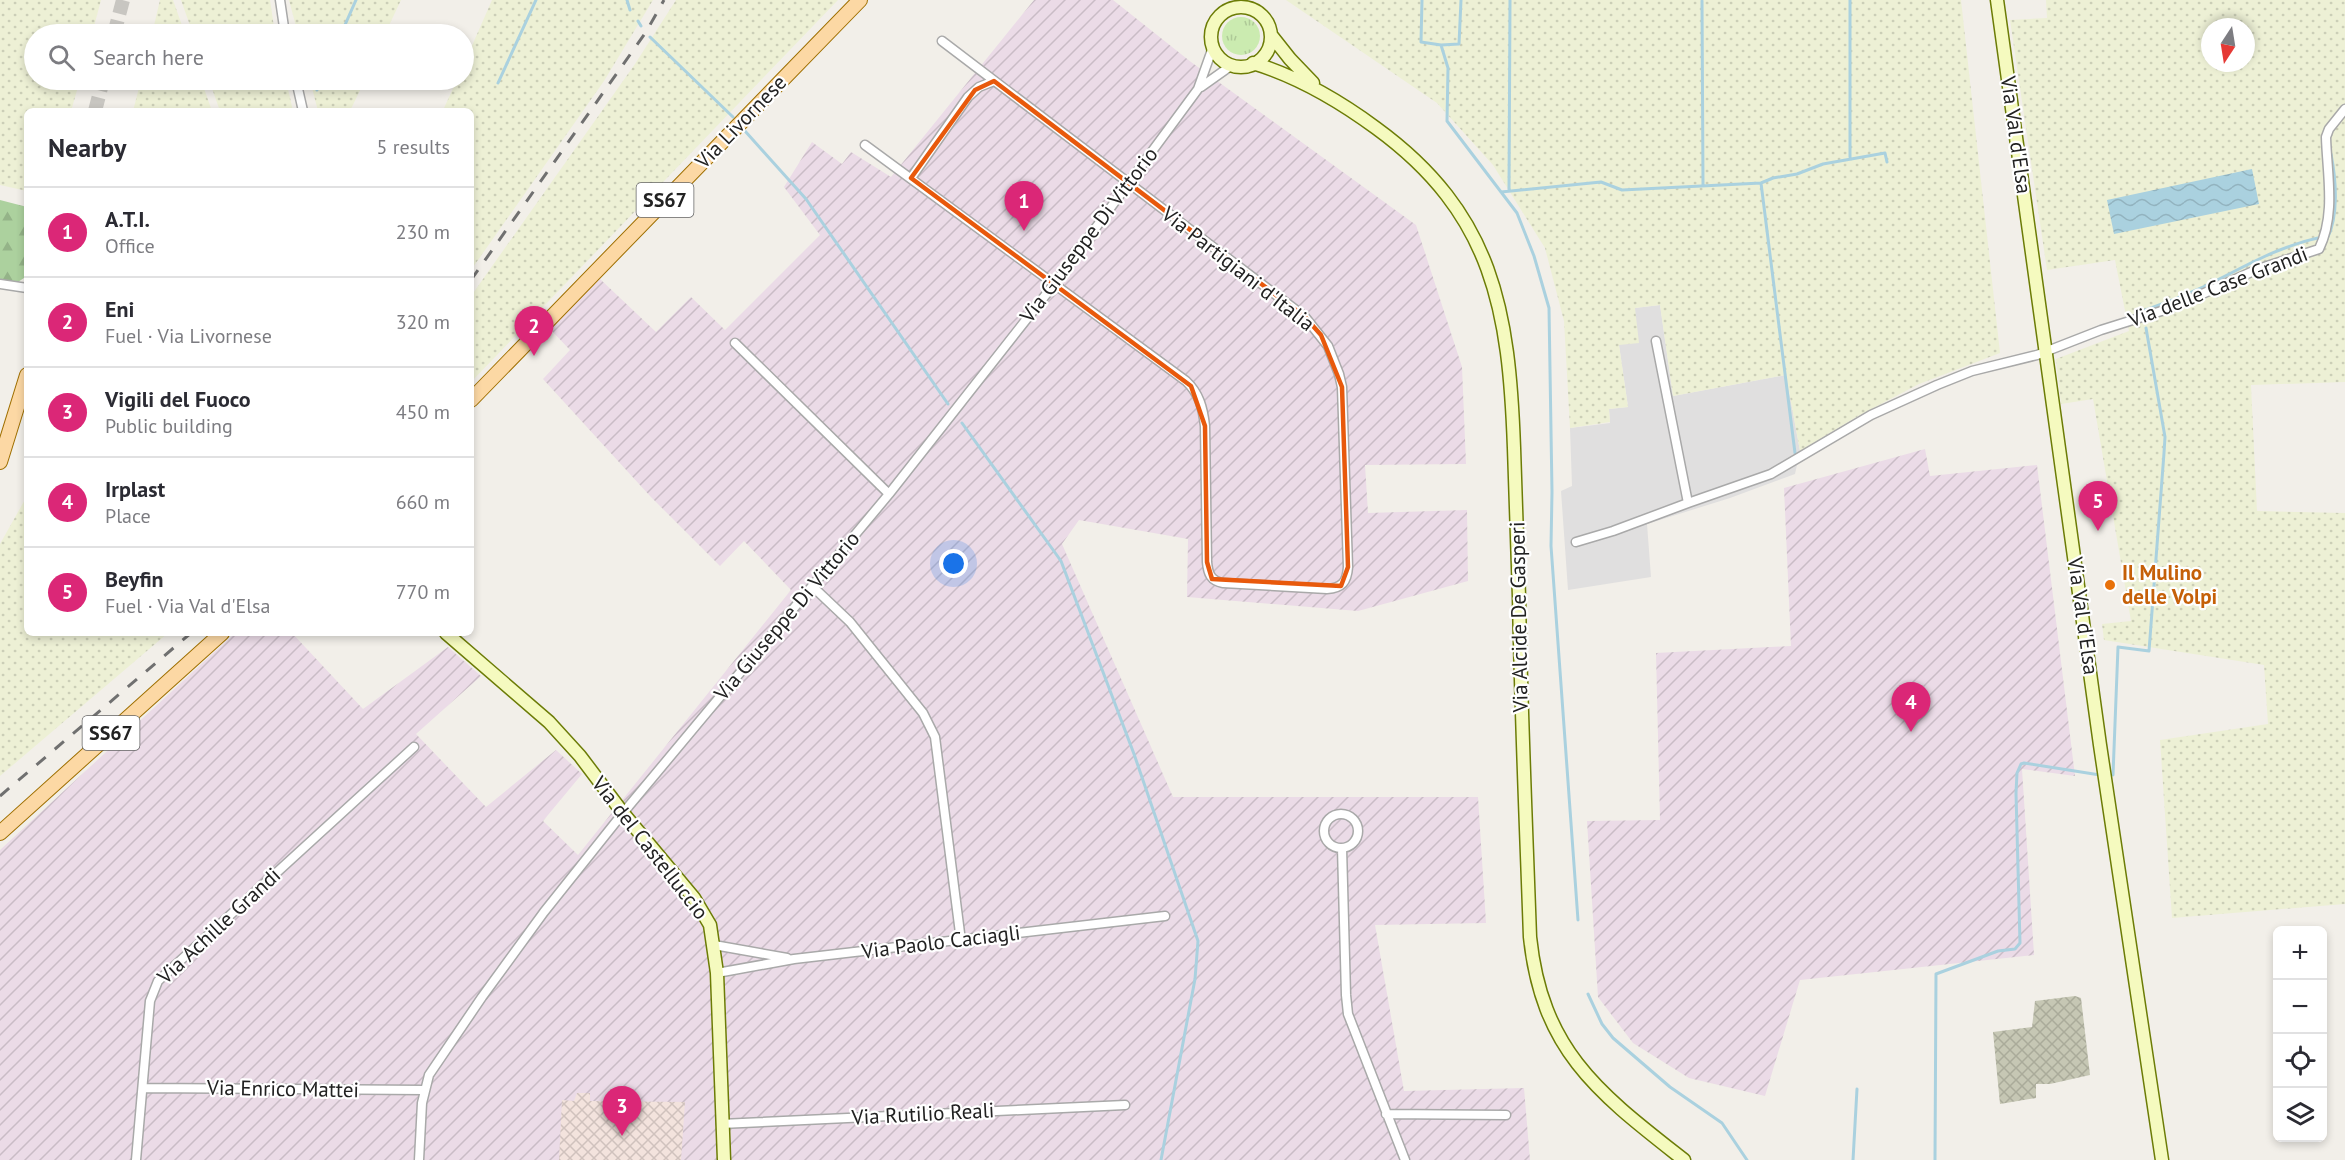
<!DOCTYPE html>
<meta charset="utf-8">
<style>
:root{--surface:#fff;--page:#f7f7f7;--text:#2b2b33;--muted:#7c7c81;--line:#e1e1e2;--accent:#db2777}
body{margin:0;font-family:"PT Sans",sans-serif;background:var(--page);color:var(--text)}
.controls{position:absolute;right:18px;bottom:18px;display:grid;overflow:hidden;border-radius:9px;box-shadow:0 3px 9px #0003}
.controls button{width:54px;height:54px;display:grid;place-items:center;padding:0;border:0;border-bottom:2px solid var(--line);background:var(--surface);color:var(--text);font:30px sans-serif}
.compass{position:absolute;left:2201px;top:18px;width:54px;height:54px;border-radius:50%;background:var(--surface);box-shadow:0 3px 9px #0003;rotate:192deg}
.you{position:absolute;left:954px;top:564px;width:21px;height:21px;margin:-15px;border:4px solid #fff;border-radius:50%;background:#1a73e8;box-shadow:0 0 0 9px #1a73e833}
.badge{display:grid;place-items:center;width:39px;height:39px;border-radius:50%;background:var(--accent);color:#fff;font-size:20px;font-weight:700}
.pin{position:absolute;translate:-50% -50px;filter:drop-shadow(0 2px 3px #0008)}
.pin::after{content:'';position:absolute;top:32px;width:21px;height:18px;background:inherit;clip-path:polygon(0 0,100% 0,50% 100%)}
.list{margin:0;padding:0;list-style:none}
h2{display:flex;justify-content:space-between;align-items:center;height:78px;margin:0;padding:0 24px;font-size:26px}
h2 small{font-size:20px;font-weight:400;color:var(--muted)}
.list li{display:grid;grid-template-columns:39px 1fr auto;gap:18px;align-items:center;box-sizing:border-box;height:90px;padding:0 24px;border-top:2px solid var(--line)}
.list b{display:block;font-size:22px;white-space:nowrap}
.list p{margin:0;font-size:20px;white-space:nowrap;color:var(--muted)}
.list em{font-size:20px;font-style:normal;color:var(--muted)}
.icon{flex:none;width:33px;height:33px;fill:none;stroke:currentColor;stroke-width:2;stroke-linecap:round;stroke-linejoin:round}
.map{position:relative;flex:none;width:2345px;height:1160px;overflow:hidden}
.search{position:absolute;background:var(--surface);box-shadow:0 3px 9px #0003;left:24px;top:24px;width:450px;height:66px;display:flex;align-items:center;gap:15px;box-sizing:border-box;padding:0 21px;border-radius:33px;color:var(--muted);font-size:22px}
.panel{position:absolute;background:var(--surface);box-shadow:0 3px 9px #0003;left:24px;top:108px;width:450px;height:528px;border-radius:9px}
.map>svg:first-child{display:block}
.residential{fill:#e0dfdf}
.industrial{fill:url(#industrial-furrows)}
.military{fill:url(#military-cross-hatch)}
.construction{fill:url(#construction-cross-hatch)}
.farmland{fill:url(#farmland-dots);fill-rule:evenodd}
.grass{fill:url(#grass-tufts)}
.forest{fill:url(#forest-firs)}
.water{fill:url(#water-waves)}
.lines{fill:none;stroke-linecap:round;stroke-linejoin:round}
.stream{stroke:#aad1df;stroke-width:3}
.primary-tunnel{stroke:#c8c6c1;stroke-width:14;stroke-dasharray:14 7;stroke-linecap:butt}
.street-casing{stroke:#a9a9a9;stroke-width:11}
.secondary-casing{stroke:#6c7c06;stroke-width:15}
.primary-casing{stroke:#9f6f01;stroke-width:16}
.street{stroke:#fff;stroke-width:8}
.secondary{stroke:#f5fabf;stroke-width:12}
.primary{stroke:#fcd8a4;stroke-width:14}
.rail{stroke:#707070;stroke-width:3;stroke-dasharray:12 12;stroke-linecap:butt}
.marked{fill:none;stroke:#e8590c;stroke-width:4.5;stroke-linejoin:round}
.food-dot{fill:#e8710a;stroke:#fff;stroke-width:2}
.labels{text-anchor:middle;stroke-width:4.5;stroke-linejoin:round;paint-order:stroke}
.shield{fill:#fff;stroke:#646464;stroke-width:1.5}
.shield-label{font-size:20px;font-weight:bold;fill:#222}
.street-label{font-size:21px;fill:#222;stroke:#fff}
.food-label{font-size:21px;font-weight:bold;fill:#c56008;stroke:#fff;text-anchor:start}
</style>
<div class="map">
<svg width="2345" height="1160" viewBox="0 0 2345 1160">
<defs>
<pattern id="industrial-furrows" width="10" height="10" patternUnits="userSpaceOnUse" patternTransform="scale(1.5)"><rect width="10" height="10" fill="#ebdbe7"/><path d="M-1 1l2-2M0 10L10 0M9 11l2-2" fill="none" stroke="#c9bcc6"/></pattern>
<pattern id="military-cross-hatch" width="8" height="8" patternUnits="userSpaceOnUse" patternTransform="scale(1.5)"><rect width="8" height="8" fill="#f3e3dd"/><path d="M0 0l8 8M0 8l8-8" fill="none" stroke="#d0c2bd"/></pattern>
<pattern id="construction-cross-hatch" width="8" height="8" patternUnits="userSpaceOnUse" patternTransform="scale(1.5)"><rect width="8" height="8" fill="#c6c7b4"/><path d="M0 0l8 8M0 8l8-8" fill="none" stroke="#aaab9a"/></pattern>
<pattern id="farmland-dots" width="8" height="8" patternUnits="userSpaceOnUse" patternTransform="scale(1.5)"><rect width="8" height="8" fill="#edf0d5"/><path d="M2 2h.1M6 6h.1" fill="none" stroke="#cbceb7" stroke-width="1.8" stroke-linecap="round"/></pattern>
<pattern id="grass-tufts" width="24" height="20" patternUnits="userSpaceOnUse" patternTransform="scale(1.5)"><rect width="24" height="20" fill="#cbebb0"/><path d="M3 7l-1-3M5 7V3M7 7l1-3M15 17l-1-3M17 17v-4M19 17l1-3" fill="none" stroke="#aec997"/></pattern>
<pattern id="forest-firs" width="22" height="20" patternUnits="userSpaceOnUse" patternTransform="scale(1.5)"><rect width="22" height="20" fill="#acd19e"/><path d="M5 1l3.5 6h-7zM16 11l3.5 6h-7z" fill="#94b388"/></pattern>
<pattern id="water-waves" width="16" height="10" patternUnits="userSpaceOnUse" patternTransform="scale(1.5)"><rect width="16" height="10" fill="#aad1df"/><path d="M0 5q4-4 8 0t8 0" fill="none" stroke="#92b3bf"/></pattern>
</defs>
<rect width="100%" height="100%" fill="#f2efe9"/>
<path class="residential" d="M1660 305 1673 396 1786 375 1800 451 1795 474 1730 498 1647 524 1651 577 1568 590 1561 491 1572 486 1570 428 1610 423 1609 409 1628 407 1619 345 1635 308Z"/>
<path class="industrial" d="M1034 0H1113L1191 62 1416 225 1462 367 1466 464 1365 465 1368 513 1467 510 1468 581 1358 611 1187 597 1188 539 1079 520 1062 544 1173 797H1478L1486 923 1375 925 1404 1091 1524 1088 1530 1160H0V850L235 633H292L363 709 448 647 481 676 416 734 486 807 556 750 582 774 543 821 578 855 791 590 744 541 720 566 650 496 543 379 570 350 550 329 600 279 656 332 691 297 725 330 820 235 784 187 812 142 842 164 851 152 891 177Z
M1925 449 1930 476 2037 465 2075 776 2022 769 2034 955 1800 980 1765 1096 1689 1078 1633 1043 1598 997 1587 821 1660 820 1656 653 1791 646 1784 488Z"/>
<path class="military" d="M577 1093H590V1101L685 1102 681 1160H559L562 1100 574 1101Z"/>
<path class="construction" d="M2075 996 2081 998 2090 1075 2050 1084H2036V1098L2000 1104 1993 1032 2032 1027 2035 1001Z"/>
<path class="farmland" d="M0 0H101L92 34H34V80H80L71 111H27V191L0 185Z
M160 0H173L185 34H152Z
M181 0H270L275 34H193Z
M289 0H401L385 34H298Z
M492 0H653L604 81 471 270V111H445L444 108 457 80H464V64Z
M676 0H838L471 382V296L635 64Z
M1286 0H1961L2000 353 1919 384 1858 416 1800 451 1786 375 1673 396 1660 305 1635 308 1639 343 1619 345 1628 407 1609 409 1610 422 1570 428 1564 321 1545 248 1493 165 1437 103Z
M2046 0H2345V382L2251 385 2257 511 2345 513V904L2172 918 2160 740 2268 724 2264 665 2104 640 2102 624 2131 621 2093 399 2061 404 2056 359 2129 331 2115 260 2047 270 2010 20 2047 18ZM2210 27H2246V63H2210Z
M141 80H201L212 111H133Z
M209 80H286L293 111H220Z
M310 80H365L350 111H318Z
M27 496V633H168L0 776V544Z"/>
<path class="grass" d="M1222 36a19 19 0 1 1 38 0a19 19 0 1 1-38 0Z"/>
<path class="forest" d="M0 200 27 207V276L18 282 0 280Z"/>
<path class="water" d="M2252 169 2259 204 2114 234 2107 200Z"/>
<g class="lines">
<path class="stream" d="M627 0 630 10
M1422 0 1421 42 1441 45 1459 44 1461 0
M1850 0V157
M1702 1 1703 185
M638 21 641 26
M341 34 356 0
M650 37 733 117
M1441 45 1448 68 1447 121 1517 213 1534 256 1549 308 1552 492 1551 546 1578 920
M498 83 536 0
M317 90 321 80
M745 131 806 199 948 404
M1761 183 1795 453
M1509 191 1510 0
M1501 192 1601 182 1622 190 1761 183 1773 178 1797 174 1823 164 1885 153 1887 162
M2327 239C2339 216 2336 179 2331 154
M2143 311C2163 304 2183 296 2203 287 2241 269 2276 247 2318 238
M962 423 1061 561 1134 754 1198 941 1195 979 1161 1160
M2113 775 2118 647 2149 651 2164 453 2165 437 2146 328
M1588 994 1602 1024 1613 1038 1670 1087 1722 1123 1747 1160
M1853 1160 1857 1089
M1935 1160 1936 974 1998 951 2015 949 2020 943 2016 793 2017 773 2021 764 2024 763 2100 775"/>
<path class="primary-tunnel" d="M114 34 123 0
M95 111 103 80"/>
<defs>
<path id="street" d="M280 0 285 34
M296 80 303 111
M1201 87 1232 65
M865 145 1186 381C1199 393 1203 408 1205 426L1207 562C1208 574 1211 581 1223 583L1327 589C1342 588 1347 582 1348 567L1342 387 1339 374 1328 346 1305 317 942 41
M911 178 968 97 979 87 994 81
M0 284 27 288
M1656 341 1688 503 1771 474 1871 415 1937 385 1972 371 2037 355 2101 330 2171 308 2258 269 2319 249C2336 214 2327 174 2326 137L2329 129 2345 109
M735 343 889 494
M1576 542 1613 531 1688 503
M812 586 850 622 923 713 935 737 961 941
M1324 831a17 17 0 1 1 34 0a17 17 0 1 1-34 0Z
M1342 848 1346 995 1348 1014 1405 1160
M714 945 787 958
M717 973 794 959 1165 916
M143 1088 424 1090
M1386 1114 1506 1115
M721 1124 1125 1105
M136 1160 150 1001 158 981 414 747
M419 1160 422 1103 429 1075 482 997 544 912 623 813 889 494 1055 283 1198 89 1213 47"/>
<path id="secondary" d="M1997 0 2100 745 2162 1160
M1211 37a30 30 0 1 1 60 0a30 30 0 1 1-60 0Z
M1271 35 1290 59 1313 83
M1253 63C1299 77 1338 100 1376 128 1494 214 1509 311 1514 448 1516 498 1517 548 1519 597 1521 711 1526 823 1530 937 1542 1052 1600 1094 1684 1160
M446 633 549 722 580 756 623 813 694 898 710 925 717 973 724 1160"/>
<path id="primary" d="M471 400 860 0
M0 462 27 375
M0 833 222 633"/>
</defs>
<use href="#street" class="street-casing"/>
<use href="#secondary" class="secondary-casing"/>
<use href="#primary" class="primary-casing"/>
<use href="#street" class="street"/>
<use href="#secondary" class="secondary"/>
<use href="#primary" class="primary"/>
<path class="rail" d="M471 280 646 32 664 0
M0 796 191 633"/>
</g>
<path class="marked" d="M994 81 1305 317 1321 335 1342 387 1348 567 1341 586 1212 579 1207 562 1205 426 1191 386 911 178 975 90Z"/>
<circle class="food-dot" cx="2110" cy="585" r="6"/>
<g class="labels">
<g class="shield">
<rect x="636.5" y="183" width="57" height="34" rx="4.5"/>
<rect x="82.5" y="716" width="57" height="34" rx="4.5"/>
</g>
<g class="shield-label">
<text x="665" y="207">SS67</text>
<text x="111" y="740">SS67</text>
</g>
<g class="street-label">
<text transform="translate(741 122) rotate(-46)" y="7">Via Livornese</text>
<text transform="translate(2016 135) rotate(82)" y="7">Via Val d'Elsa</text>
<text transform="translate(1089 235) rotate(-53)" y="7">Via Giuseppe Di Vittorio</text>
<text transform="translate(1238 269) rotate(38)" y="7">Via Partigiani d'Italia</text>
<text transform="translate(2218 287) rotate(-21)" y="7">Via delle Case Grandi</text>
<text transform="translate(787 616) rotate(-50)" y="7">Via Giuseppe Di Vittorio</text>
<text transform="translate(2083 616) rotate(82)" y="7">Via Val d'Elsa</text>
<text transform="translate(1519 617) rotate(-91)" y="7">Via Alcide De Gasperi</text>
<text transform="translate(650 848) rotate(52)" y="7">Via del Castelluccio</text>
<text transform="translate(219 926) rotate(-43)" y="7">Via Achille Grandi</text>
<text transform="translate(941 942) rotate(-7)" y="7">Via Paolo Caciagli</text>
<text transform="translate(283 1089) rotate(1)" y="7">Via Enrico Mattei</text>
<text transform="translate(923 1114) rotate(-3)" y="7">Via Rutilio Reali</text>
</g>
<g class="food-label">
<text x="2122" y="580">Il Mulino<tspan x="2122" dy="24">delle Volpi</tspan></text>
</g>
</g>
</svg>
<div class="controls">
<button>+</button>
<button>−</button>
<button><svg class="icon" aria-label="locate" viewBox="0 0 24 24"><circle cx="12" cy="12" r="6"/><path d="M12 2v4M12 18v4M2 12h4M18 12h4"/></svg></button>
<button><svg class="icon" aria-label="layers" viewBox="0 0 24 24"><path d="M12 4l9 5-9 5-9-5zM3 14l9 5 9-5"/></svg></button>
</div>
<svg class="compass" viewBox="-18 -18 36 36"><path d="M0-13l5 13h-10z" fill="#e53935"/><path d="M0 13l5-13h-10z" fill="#7c7c81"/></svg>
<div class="you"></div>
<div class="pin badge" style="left:1024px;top:231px">1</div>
<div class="pin badge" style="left:534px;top:356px">2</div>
<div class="pin badge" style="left:622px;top:1136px">3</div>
<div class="pin badge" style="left:1911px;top:732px">4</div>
<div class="pin badge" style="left:2098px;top:531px">5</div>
<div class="search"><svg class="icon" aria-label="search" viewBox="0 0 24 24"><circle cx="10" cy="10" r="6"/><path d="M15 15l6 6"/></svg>Search here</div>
<section class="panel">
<h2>Nearby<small>5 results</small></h2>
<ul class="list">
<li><span class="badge">1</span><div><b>A.T.I.</b><p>Office</p></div><em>230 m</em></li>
<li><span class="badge">2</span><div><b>Eni</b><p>Fuel · Via Livornese</p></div><em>320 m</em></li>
<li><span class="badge">3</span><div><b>Vigili del Fuoco</b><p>Public building</p></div><em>450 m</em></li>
<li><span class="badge">4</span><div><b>Irplast</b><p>Place</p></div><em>660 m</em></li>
<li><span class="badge">5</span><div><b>Beyfin</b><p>Fuel · Via Val d'Elsa</p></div><em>770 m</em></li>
</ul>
</section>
</div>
